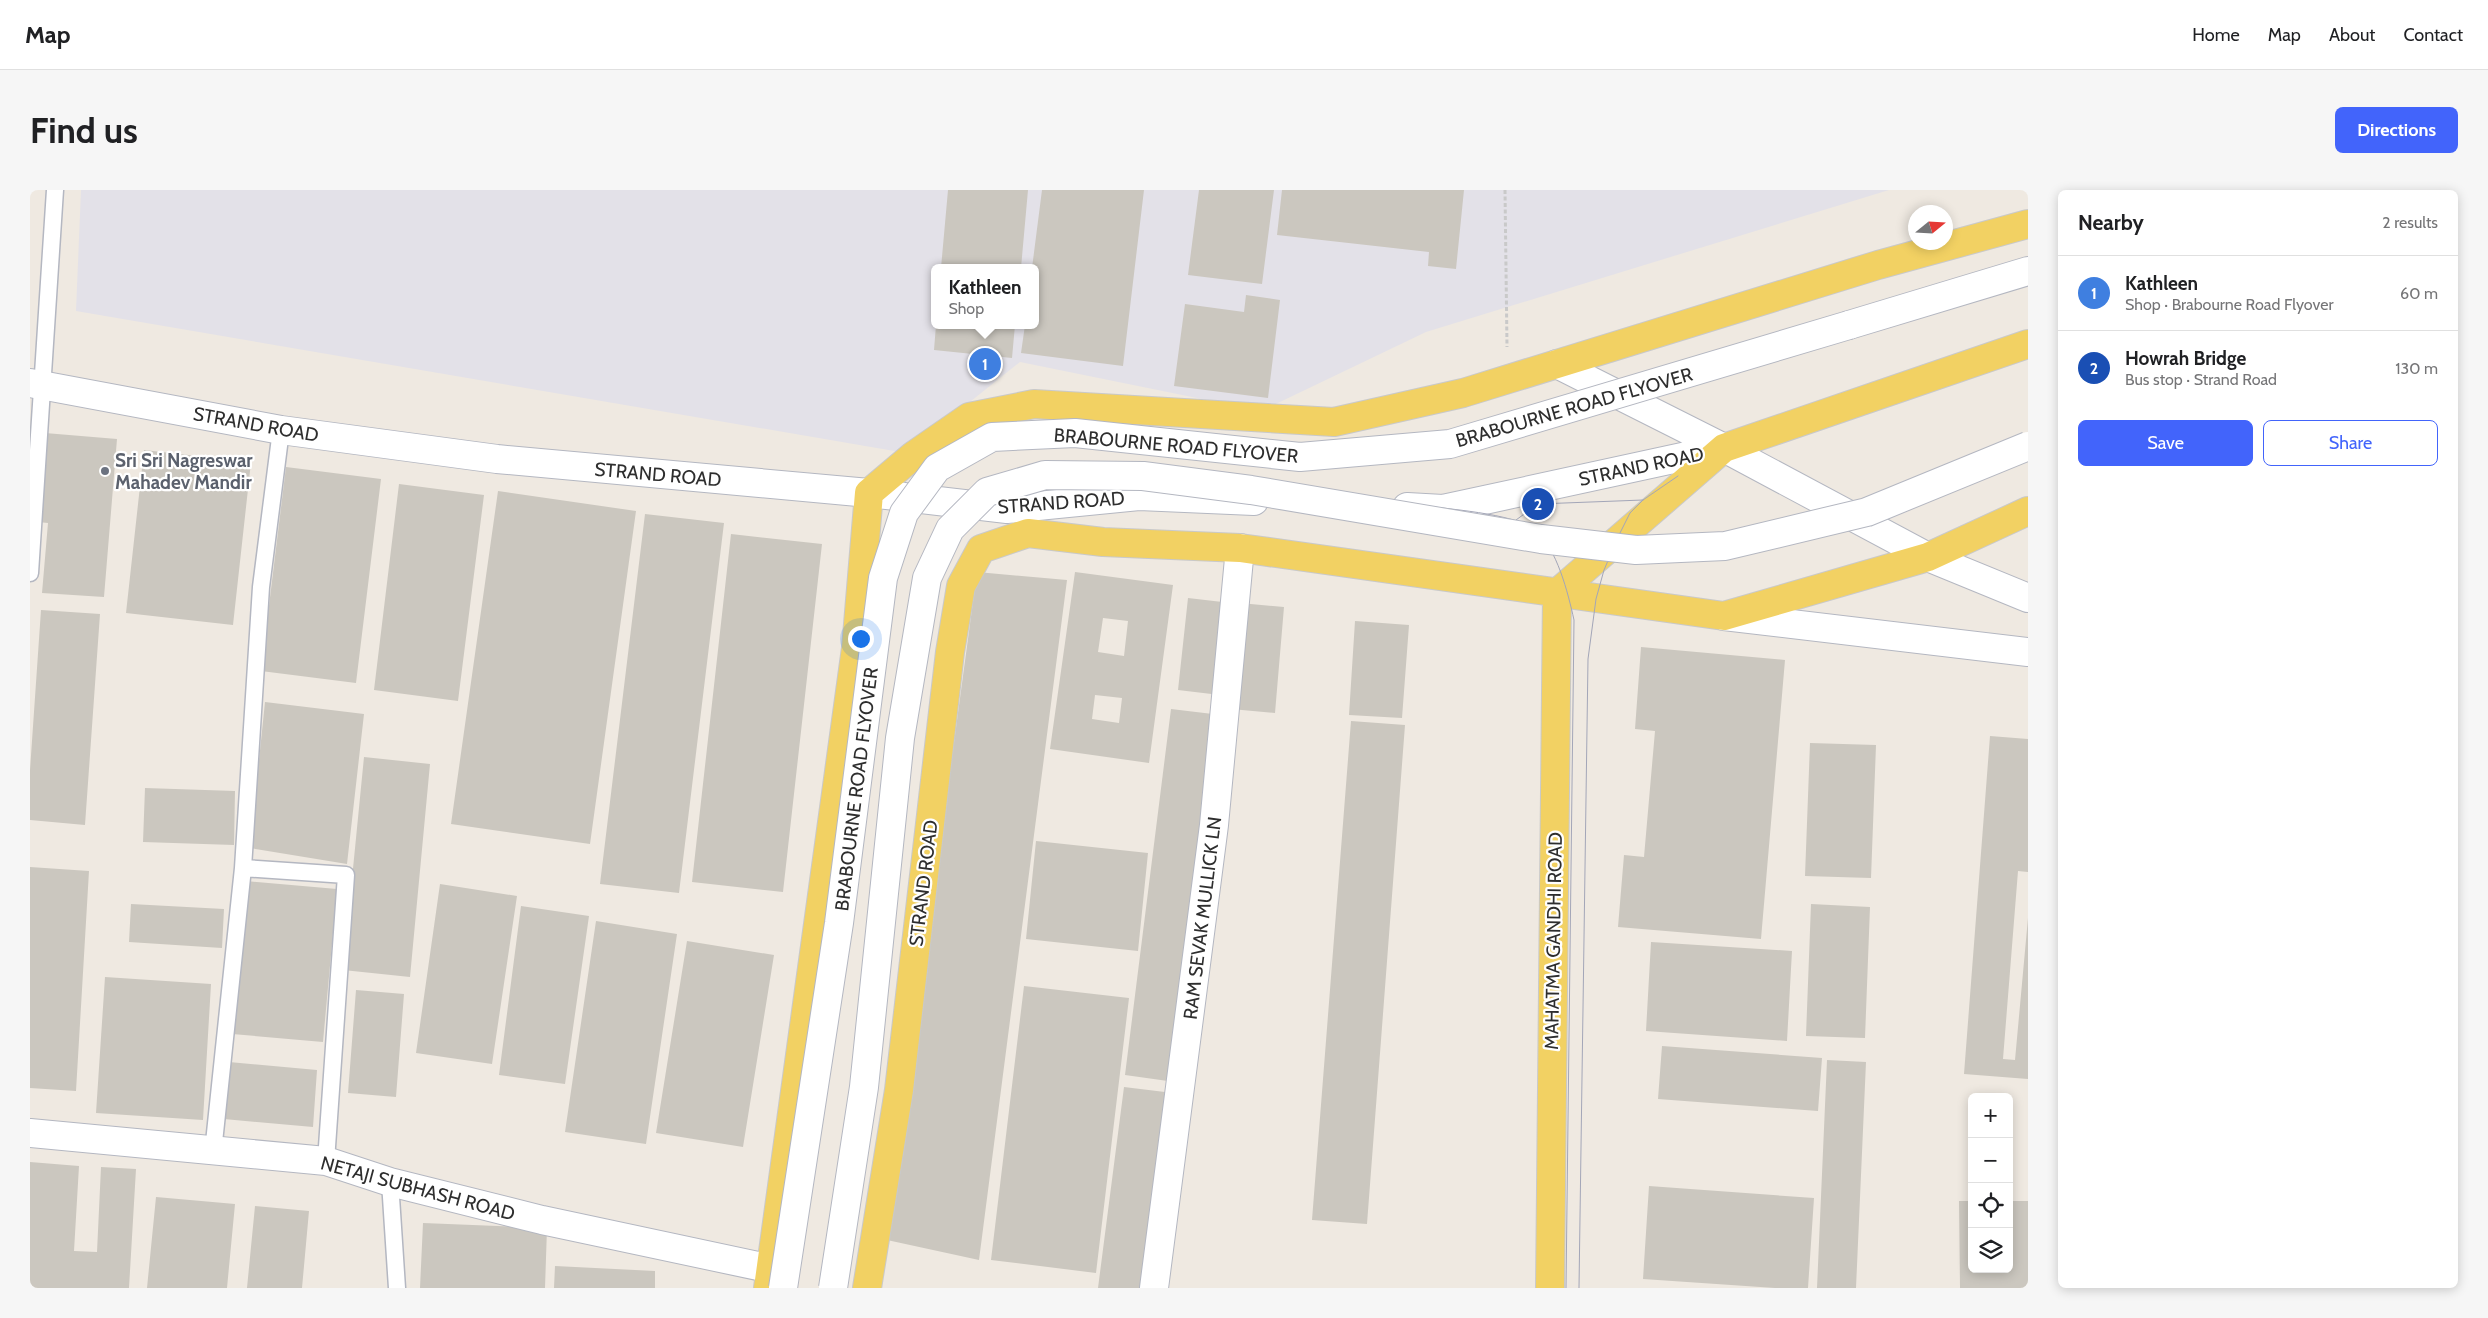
<!DOCTYPE html>
<meta charset="utf-8">
<style>
:root{--surface:#fff;--page:#f6f6f6;--text:#202124;--muted:#757577;--line:#e0e0e0;--accent:#4264fb}
body{margin:0;font-family:Cabin,sans-serif;background:var(--page);color:var(--text)}
.controls{position:absolute;right:15px;bottom:15px;display:grid;overflow:hidden;border-radius:8px;box-shadow:0 2px 12px #0003}
.controls button{width:45px;height:45px;display:grid;place-items:center;padding:0;border:0;border-bottom:1px solid var(--line);background:var(--surface);color:var(--text);font:25px sans-serif}
.compass{position:absolute;left:1878px;top:15px;width:45px;height:45px;border-radius:50%;background:var(--surface);box-shadow:0 2px 12px #0003;rotate:72deg}
.you{position:absolute;left:830px;top:448px;width:18px;height:18px;margin:-12px;border:4px solid #fff;border-radius:50%;background:#1a73e8;box-shadow:0 0 0 8px #1a73e833}
.badge{display:grid;place-items:center;width:32px;height:32px;border-radius:50%;background:var(--accent);color:#fff;font-size:16px;font-weight:700}
.pin{position:absolute;translate:-50% -50%;border:2px solid #fff;box-shadow:0 1px 5px #0006}
.popup{position:absolute;left:901px;top:74px;width:108px;height:65px;box-sizing:border-box;display:grid;place-content:center;border-radius:8px;background:var(--surface);filter:drop-shadow(0 1px 4px #0005);font-size:16px;white-space:nowrap;color:var(--muted)}
.popup b{font-size:19px;color:var(--text)}
.popup::after{content:'';position:absolute;left:50%;top:100%;margin-left:-10px;border:10px solid transparent;border-top-color:var(--surface)}
.list{margin:0;padding:0;list-style:none}
h2{display:flex;justify-content:space-between;align-items:center;height:65px;margin:0;padding:0 20px;font-size:21px}
h2 small{font-size:16px;font-weight:400;color:var(--muted)}
.list li{display:grid;grid-template-columns:32px 1fr auto;gap:15px;align-items:center;box-sizing:border-box;height:75px;padding:0 20px;border-top:1px solid var(--line)}
.list b{display:block;font-size:19px;white-space:nowrap}
.list p{margin:0;font-size:16px;white-space:nowrap;color:var(--muted)}
.list em{font-size:16px;font-style:normal;color:var(--muted)}
.actions{display:flex;gap:10px;padding:15px 20px}
.actions a{flex:1;padding:11px 0;border:1px solid var(--accent);border-radius:8px;text-align:center;font-size:18px;color:var(--accent)}
.actions .main{background:var(--accent);color:#fff}
.icon{flex:none;width:28px;height:28px;fill:none;stroke:currentColor;stroke-width:2;stroke-linecap:round;stroke-linejoin:round}
.map{position:relative;flex:none;width:1998px;height:1098px;overflow:hidden;border-radius:8px}
header{display:flex;align-items:center;gap:30px;box-sizing:border-box;height:70px;padding:0 25px;background:var(--surface);border-bottom:1px solid var(--line)}
header strong{font-size:24px}
nav{display:flex;gap:28px;margin-inline-start:auto;font-size:18px}
.intro{display:flex;align-items:center;justify-content:space-between;box-sizing:border-box;height:120px;padding:0 30px}
h1{margin:0;font-size:35px}
.button{padding:12px 22px;border-radius:8px;background:var(--accent);color:#fff;font-size:18px;font-weight:700}
main{display:flex;gap:30px;padding:0 30px}
aside{flex:1;background:var(--surface);border-radius:8px;box-shadow:0 2px 12px #0003}
.map>svg:first-child{display:block}
.industrial{fill:#e3e1e8;fill-rule:evenodd}
.building{fill:#cbc7bf;fill-rule:evenodd}
.lines{fill:none;stroke-linecap:round;stroke-linejoin:round}
.lane-casing{stroke:#b4b7c1;stroke-width:19}
.street-casing{stroke:#b4b7c1;stroke-width:30}
.secondary-casing{stroke:#b4b7c1;stroke-width:30}
.primary-casing{stroke:#c9c9c9;stroke-width:30}
.path{stroke:#c9c9c9;stroke-width:3;stroke-dasharray:4 2.5;stroke-linecap:butt}
.lane{stroke:#fff;stroke-width:16}
.street{stroke:#fff;stroke-width:28}
.secondary{stroke:#fff;stroke-width:28}
.primary{stroke:#f2d163;stroke-width:28}
.tram{stroke:#a3a6b8;stroke-width:1}
.secondary-bridge-casing{stroke:#b4b7c1;stroke-width:30;stroke-linecap:butt}
.secondary-bridge{stroke:#fff;stroke-width:28}
.worship-dot{fill:#6b7280;stroke:#fff;stroke-width:2}
.labels{text-anchor:middle;stroke-width:4.5;stroke-linejoin:round;paint-order:stroke}
.street-label{font-size:19px;fill:#2e2e2e;stroke:#fff}
.worship-label{font-size:19px;font-weight:bold;fill:#5b616d;stroke:#fff;text-anchor:start}
</style>
<header>
<strong>Map</strong>
<nav><a>Home</a><a>Map</a><a>About</a><a>Contact</a></nav>
</header>
<div class="intro"><h1>Find us</h1><a class="button">Directions</a></div>
<main>
<div class="map">
<svg width="1998" height="1098" viewBox="0 0 1998 1098">
<rect width="100%" height="100%" fill="#efe9e1"/>
<path class="industrial" d="M51 0H1859L1396 142 1231 221 990 172 876 263 46 121ZM905 78H1005V135H905Z"/>
<path class="building" d="M918 0H998L991 78H911Z
M1012 0H1114L1093 176 991 163 995 135H1005V78H1002Z
M1169 0H1244L1232 94 1158 85Z
M1252 0H1434L1426 79 1398 76 1399 62 1247 45Z
M1216 105 1250 110 1238 208 1144 196 1155 114 1214 122Z
M906 135H985L982 168 904 160Z
M15 243 87 249 74 407 12 403 18 333 8 332Z
M114 260 221 272 203 435 96 423Z
M256 277 351 289 326 493 231 481Z
M369 294 454 305 428 511 344 500Z
M468 301 606 321 560 654 421 634Z
M615 324 694 333 649 703 570 694Z
M701 344 792 354 753 702 662 692Z
M947 382 1037 390 949 1070 857 1050Z
M1045 382 1143 395 1119 573 1020 559ZM1073 428 1098 431 1094 466 1068 462ZM1065 505 1092 508 1089 533 1062 529Z
M1158 408 1201 413 1190 505 1148 500Z
M1210 413 1254 417 1245 523 1201 519Z
M11 420 70 424 55 635 0 630V580Z
M1325 431 1379 435 1372 528 1319 525Z
M1611 457 1755 470 1731 749 1588 737 1594 665 1614 667 1625 541 1605 539Z
M235 512 334 524 317 674 220 658Z
M1141 519 1191 525 1145 892 1095 885Z
M1321 531 1375 535 1337 1034 1282 1030Z
M1960 546 1998 549V682L1988 681 1973 869 1985 870 1998 728V889L1934 884Z
M1780 553 1846 555 1841 688 1775 686Z
M334 567 400 574 380 787 313 780Z
M115 598 205 601 204 655 113 652Z
M1006 651 1118 663 1108 761 996 749Z
M0 677 59 681 46 901 0 898Z
M216 691 307 699 293 852 202 844Z
M410 694 487 706 462 874 386 863Z
M101 714 194 719 192 758 99 752Z
M1781 714 1840 717 1835 848 1776 846Z
M491 716 559 726 535 894 469 885Z
M566 731 647 744 616 954 535 942Z
M657 751 744 765 713 957 626 943Z
M1621 752 1762 761 1757 851 1616 841Z
M75 787 181 794 173 930 66 923Z
M994 796 1099 808 1066 1083 961 1070Z
M326 800 374 804 366 907 318 903Z
M1632 856 1792 868 1788 921 1628 909Z
M1797 870 1836 872 1826 1098H1787Z
M199 872 287 880 283 937 194 929Z
M1094 897 1143 903 1118 1098H1068Z
M0 972 49 976 44 1061 67 1062 71 977 106 979 99 1098H0Z
M1619 996 1784 1008 1778 1098H1745L1613 1089Z
M126 1007 205 1014 197 1098H117Z
M1929 1011H1942V1079H1979V1011H1998V1098H1930Z
M225 1016 279 1021 272 1098H217Z
M393 1033 517 1038 515 1098H390Z
M525 1076 625 1081V1098H524Z"/>
<g class="lines">
<defs>
<path id="lane" d="M0 383 25 0
M213 678 316 685 296 971
M183 962 213 678 231 397 251 240
M360 992 367 1098"/>
<path id="street" d="M1124 1098 1184 635 1210 358"/>
<path id="secondary" d="M1819 135 1998 81
M1527 174 1694 258 1898 367 1998 408
M0 193 251 240 467 269 839 303 977 319 1109 306 1224 311
M1377 317 1413 319 1694 258
M1694 426 1998 462
M0 943 296 971 360 992 512 1030 742 1079"/>
<path id="primary" d="M1527 403 1694 258 1998 154
M738 1098 826 458 839 303 884 265 939 227 1004 214 1304 232 1433 203 1848 75 1998 34
M837 1098 869 900 920 462 931 396 951 359 998 343 1073 352 1210 358 1694 426 1898 367 1998 321
M1520 1098 1527 403"/>
</defs>
<use href="#lane" class="lane-casing"/>
<use href="#street" class="street-casing"/>
<use href="#secondary" class="secondary-casing"/>
<use href="#primary" class="primary-casing"/>
<path class="path" d="M1475 0 1477 157"/>
<use href="#lane" class="lane"/>
<use href="#street" class="street"/>
<use href="#secondary" class="secondary"/>
<use href="#primary" class="primary"/>
<path class="tram" d="M1387 315C1415 319 1484 323 1505 340 1527 358 1538 403 1544 430L1536 1098
M1486 330 1508 314 1613 310
M1549 1098 1558 469 1566 409 1574 380 1589 345 1600 323 1613 310 1648 286"/>
<defs>
<path id="secondary-bridge" d="M753 1098 809 733 853 388 874 323 907 278 962 247 1045 243 1270 267 1420 254 1819 135
M803 1098 834 897 870 548 897 388 920 339 957 302 1015 285 1113 286 1221 300 1511 349 1606 360 1695 356 1837 322 1998 256"/>
</defs>
<use href="#secondary-bridge" class="secondary-bridge-casing"/>
<use href="#secondary-bridge" class="secondary-bridge"/>
</g>
<circle class="worship-dot" cx="75" cy="281" r="5"/>
<g class="labels">
<g class="street-label">
<text transform="translate(1544 217) rotate(-16)" y="7">BRABOURNE ROAD FLYOVER</text>
<text transform="translate(226 234) rotate(10)" y="7">STRAND ROAD</text>
<text transform="translate(1146 255) rotate(5)" y="7">BRABOURNE ROAD FLYOVER</text>
<text transform="translate(1611 276) rotate(-12)" y="7">STRAND ROAD</text>
<text transform="translate(628 284) rotate(5)" y="7">STRAND ROAD</text>
<text transform="translate(1031 312) rotate(-4)" y="7">STRAND ROAD</text>
<text transform="translate(826 599) rotate(-83)" y="7">BRABOURNE ROAD FLYOVER</text>
<text transform="translate(893 693) rotate(-83)" y="7">STRAND ROAD</text>
<text transform="translate(1172 728) rotate(-83)" y="7">RAM SEVAK MULLICK LN</text>
<text transform="translate(1523 751) rotate(-89)" y="7">MAHATMA GANDHI ROAD</text>
<text transform="translate(388 998) rotate(15)" y="7">NETAJI SUBHASH ROAD</text>
</g>
<g class="worship-label">
<text x="85" y="277">Sri Sri Nagreswar<tspan x="85" dy="22">Mahadev Mandir</tspan></text>
</g>
</g>
</svg>
<div class="controls">
<button>+</button>
<button>−</button>
<button><svg class="icon" aria-label="locate" viewBox="0 0 24 24"><circle cx="12" cy="12" r="6"/><path d="M12 2v4M12 18v4M2 12h4M18 12h4"/></svg></button>
<button><svg class="icon" aria-label="layers" viewBox="0 0 24 24"><path d="M12 4l9 5-9 5-9-5zM3 14l9 5 9-5"/></svg></button>
</div>
<svg class="compass" viewBox="-18 -18 36 36"><path d="M0-13l5 13h-10z" fill="#e53935"/><path d="M0 13l5-13h-10z" fill="#757577"/></svg>
<div class="you"></div>
<div class="pin badge" style="left:955px;top:174px;background:#3f7fe0">1</div>
<div class="popup"><b>Kathleen</b>Shop</div>
<div class="pin badge" style="left:1508px;top:314px;background:#1a4fb4">2</div>
</div>
<aside>
<h2>Nearby<small>2 results</small></h2>
<ul class="list">
<li><span class="badge" style="background:#3f7fe0">1</span><div><b>Kathleen</b><p>Shop · Brabourne Road Flyover</p></div><em>60 m</em></li>
<li><span class="badge" style="background:#1a4fb4">2</span><div><b>Howrah Bridge</b><p>Bus stop · Strand Road</p></div><em>130 m</em></li>
</ul>
<div class="actions"><a class="main">Save</a><a>Share</a></div>
</aside>
</main>
